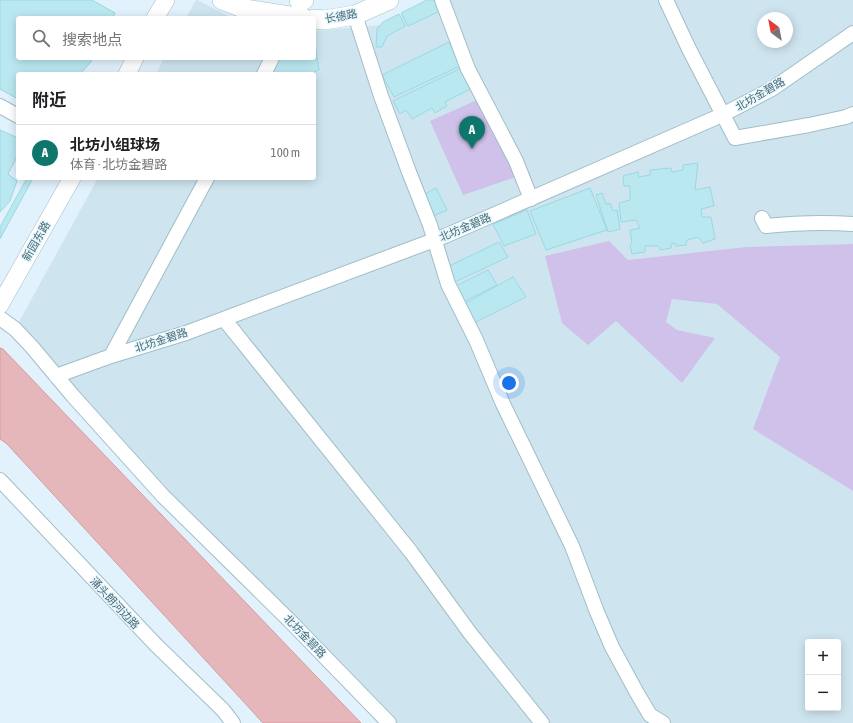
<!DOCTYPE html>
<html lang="zh">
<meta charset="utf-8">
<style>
:root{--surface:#fff;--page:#f2f2f2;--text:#202124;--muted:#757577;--line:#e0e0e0;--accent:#0f766e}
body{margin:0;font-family:"Asap Condensed","Noto Sans SC",sans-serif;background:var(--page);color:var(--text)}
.controls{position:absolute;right:12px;bottom:12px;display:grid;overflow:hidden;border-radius:4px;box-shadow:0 2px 10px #0003}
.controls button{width:36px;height:36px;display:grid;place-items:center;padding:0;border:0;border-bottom:1px solid var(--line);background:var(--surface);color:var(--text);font:20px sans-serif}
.compass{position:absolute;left:757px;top:12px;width:36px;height:36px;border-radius:50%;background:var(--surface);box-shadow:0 2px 10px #0003;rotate:328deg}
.you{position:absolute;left:509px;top:383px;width:14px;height:14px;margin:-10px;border:3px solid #fff;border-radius:50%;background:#1a73e8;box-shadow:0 0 0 6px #1a73e833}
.badge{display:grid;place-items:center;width:26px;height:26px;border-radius:50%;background:var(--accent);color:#fff;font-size:13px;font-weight:700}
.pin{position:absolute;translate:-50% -33px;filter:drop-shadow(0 1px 2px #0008)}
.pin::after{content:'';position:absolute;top:21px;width:14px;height:12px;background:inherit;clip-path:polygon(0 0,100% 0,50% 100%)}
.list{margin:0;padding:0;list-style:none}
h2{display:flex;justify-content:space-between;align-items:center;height:52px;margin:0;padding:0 16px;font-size:17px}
h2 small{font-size:13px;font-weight:400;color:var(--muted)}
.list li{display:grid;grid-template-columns:26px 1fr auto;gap:12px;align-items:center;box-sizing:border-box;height:56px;padding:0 16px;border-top:1px solid var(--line)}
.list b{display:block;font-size:15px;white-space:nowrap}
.list p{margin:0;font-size:13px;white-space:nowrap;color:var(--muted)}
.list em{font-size:13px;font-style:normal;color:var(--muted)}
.icon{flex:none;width:22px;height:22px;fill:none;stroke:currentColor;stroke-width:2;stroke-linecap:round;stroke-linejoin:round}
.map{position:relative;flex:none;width:853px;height:723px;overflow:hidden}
.search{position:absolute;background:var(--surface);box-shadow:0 2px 10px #0003;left:16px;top:16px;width:300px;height:44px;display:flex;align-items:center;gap:10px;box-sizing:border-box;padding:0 14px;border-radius:4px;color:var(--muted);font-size:15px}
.panel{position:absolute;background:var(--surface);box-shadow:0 2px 10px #0003;left:16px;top:72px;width:300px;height:108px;border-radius:4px}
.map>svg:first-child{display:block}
.residential{fill:#cee5f0;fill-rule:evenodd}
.green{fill:#cfc1e9}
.water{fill:#e5b7bb;stroke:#d69da2}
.building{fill:#bae8f1;stroke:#9ad8e3}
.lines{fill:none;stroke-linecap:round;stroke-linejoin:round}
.minor-casing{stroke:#a1bdc5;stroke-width:16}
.tertiary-casing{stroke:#a1bdc5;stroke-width:18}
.secondary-casing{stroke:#a0c0c9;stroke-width:20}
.minor{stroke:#fff;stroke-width:14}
.tertiary{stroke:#fff;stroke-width:17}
.secondary{stroke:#fff;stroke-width:19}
.labels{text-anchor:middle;stroke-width:3;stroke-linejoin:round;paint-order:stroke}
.street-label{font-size:11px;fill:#496d73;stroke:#e8f6ff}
</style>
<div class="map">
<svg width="853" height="723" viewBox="0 0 853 723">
<rect width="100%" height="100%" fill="#e2f2fc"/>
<path class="residential" d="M196 0H197L233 18H186Z
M434 0H853V723H389L289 620 15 329 98 178H314V74H156L164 58H314V31L380 25ZM763 18H787V42H763ZM808 642H838V708H808Z"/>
<path class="green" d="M477 100 516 177 463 195 430 121Z
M609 241 628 260 746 247 853 244V491L753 429 780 357 717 304 672 299 666 322 677 330 715 338 682 383 616 321 588 345 562 323 545 256Z"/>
<path class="water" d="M0 348 3 349 361 723H263L7 444 0 439Z"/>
<path class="building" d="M0 0H92L115 13 112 18H18V58H93L90 63 80 74H18V99L0 89Z
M427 0H435L440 11 408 26 401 13Z
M399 14 405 26 387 36 382 47H376L377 29 383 22Z
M449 42 460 66 394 97 382 75Z
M314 44H315L319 70 309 74H268L277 58H314Z
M461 68 472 88 445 102 447 106 435 113 432 108 412 119 406 110 400 114 393 101Z
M0 130 18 138V155L8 174 17 181 10 201 0 212Z
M698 163 695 190 710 187 714 206 701 209 702 217H711L715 239 703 243 698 237 687 240 686 245 676 246 675 243 671 244V248L661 250 658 246H645V252L632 254 630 245 632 243 630 230 640 228 636 220 621 222 619 203 630 200V186H624L623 176 638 172 639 177 650 175V170L671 168 672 172 683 170V165Z
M27 178H33L0 239V227Z
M436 188 447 210 431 217 421 196Z
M590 188 607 230 546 250 530 211Z
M602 193 606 204 610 203 613 211 617 210 620 229 608 232 596 195Z
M527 210 536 234 504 246 493 224Z
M499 242 508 257 453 283 447 267Z
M488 270 497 285 461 303 452 288Z
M513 277 526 297 472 324 462 305Z"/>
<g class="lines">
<defs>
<path id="minor" d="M442 0 468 69 516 161 531 199
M666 0 689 49 735 138 809 125 846 117 853 114
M355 15 381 96 409 172 430 225 448 284 476 340 503 404 572 546 597 612 612 647 637 693 650 715 663 723
M264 74 272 58
M0 106 18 116
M762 218 766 226C795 223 823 222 853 224
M0 318 15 329 32 347 73 396 163 496 289 620 389 723
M224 319 411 552 470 633 542 723
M111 356 207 178
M56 376 111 356 186 333 445 236 722 115 772 89 853 33
M0 480 156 645 223 710 233 723"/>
<path id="tertiary" d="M155 18 166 0
M127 74 135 58
M0 305 72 178"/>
<path id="secondary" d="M222 0 245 9 303 18
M299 0H304
M314 19 324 20 355 15 389 0"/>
</defs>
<use href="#minor" class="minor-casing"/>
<use href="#tertiary" class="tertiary-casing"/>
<use href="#secondary" class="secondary-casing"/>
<use href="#minor" class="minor"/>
<use href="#tertiary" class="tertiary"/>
<use href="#secondary" class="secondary"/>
</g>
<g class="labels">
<g class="street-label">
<text transform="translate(341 16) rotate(-10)" y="4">长德路</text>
<text transform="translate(760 94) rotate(-30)" y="4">北坊金碧路</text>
<text transform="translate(465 227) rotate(-23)" y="4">北坊金碧路</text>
<text transform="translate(36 241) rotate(-60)" y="4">新园东路</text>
<text transform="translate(161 340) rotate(-18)" y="4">北坊金碧路</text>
<text transform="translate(115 603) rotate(47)" y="4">涌头朗河边路</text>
<text transform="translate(305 636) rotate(46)" y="4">北坊金碧路</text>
</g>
</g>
</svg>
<div class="controls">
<button>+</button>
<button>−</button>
</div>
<svg class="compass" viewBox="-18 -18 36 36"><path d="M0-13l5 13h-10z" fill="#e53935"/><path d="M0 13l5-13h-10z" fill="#757577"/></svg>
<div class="you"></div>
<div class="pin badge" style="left:472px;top:149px">A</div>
<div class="search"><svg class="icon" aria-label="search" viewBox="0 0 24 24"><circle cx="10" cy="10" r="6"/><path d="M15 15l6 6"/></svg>搜索地点</div>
<section class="panel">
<h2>附近<small></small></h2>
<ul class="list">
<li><span class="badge">A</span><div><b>北坊小组球场</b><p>体育 · 北坊金碧路</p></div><em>100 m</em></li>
</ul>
</section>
</div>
